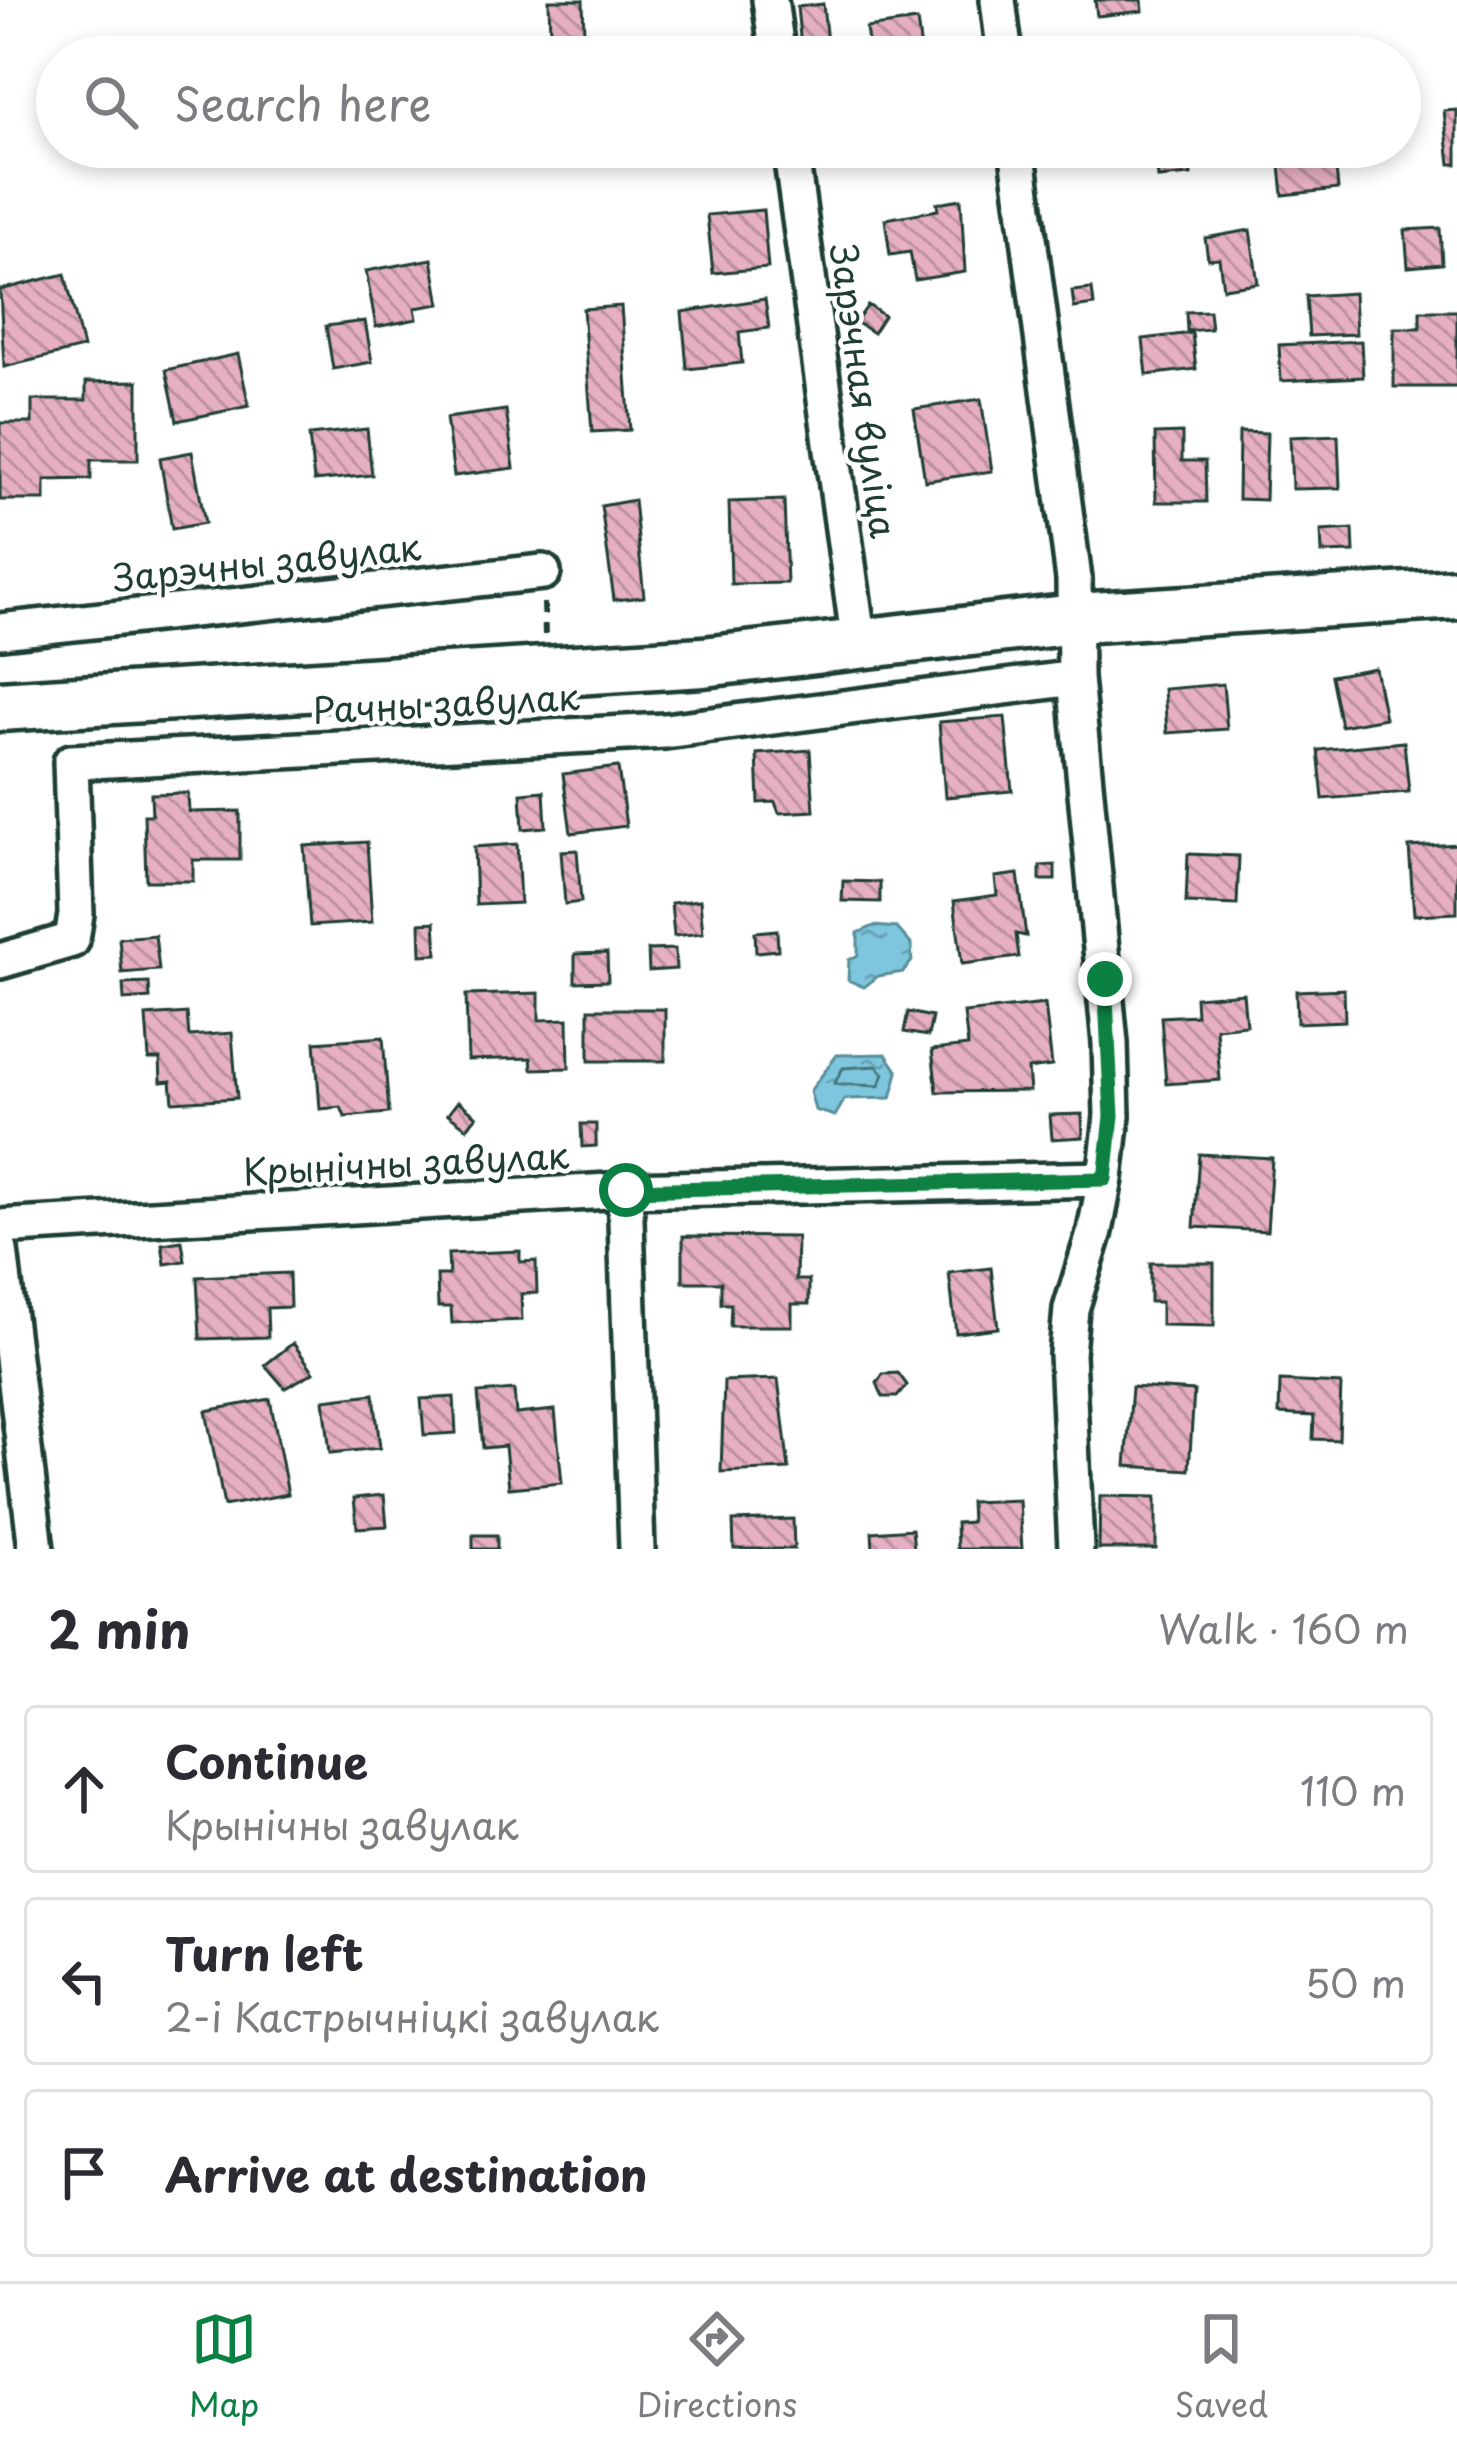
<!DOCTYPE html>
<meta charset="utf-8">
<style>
:root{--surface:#fff;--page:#f2f2f3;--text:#2b2b33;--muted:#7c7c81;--line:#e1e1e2;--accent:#0b8043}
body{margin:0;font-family:"Playpen Sans",sans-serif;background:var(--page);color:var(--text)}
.stop{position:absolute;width:36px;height:36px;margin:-27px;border:9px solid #0b8043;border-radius:50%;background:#fff}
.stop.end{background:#0b8043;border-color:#fff;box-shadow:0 3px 12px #0008}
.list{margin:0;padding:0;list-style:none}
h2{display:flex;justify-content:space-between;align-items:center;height:156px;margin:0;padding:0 48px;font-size:51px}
h2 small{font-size:39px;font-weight:400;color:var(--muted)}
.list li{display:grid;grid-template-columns:78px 1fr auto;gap:36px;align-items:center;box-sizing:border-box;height:168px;margin:0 24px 24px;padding:0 24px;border:3px solid var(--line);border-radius:12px}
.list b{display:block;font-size:45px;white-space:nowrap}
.list p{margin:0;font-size:39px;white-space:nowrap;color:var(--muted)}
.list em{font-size:39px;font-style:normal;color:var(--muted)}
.icon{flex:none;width:66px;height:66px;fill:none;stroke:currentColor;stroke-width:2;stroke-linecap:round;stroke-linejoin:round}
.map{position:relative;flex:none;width:1457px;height:1549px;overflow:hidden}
.search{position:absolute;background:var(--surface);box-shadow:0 6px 18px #0003;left:36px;right:36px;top:36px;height:132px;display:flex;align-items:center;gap:30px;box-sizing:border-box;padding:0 42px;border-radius:66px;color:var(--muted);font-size:45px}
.sheet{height:732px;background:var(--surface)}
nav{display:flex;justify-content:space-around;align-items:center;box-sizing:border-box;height:168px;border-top:3px solid var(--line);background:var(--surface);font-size:33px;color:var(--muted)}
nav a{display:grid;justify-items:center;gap:6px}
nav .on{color:var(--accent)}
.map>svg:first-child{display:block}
.water{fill:url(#water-ripples);stroke:#588f9a;stroke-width:3}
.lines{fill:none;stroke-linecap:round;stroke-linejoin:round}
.shore{stroke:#457478;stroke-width:3}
.building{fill:url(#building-back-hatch);stroke:#1f3d34;stroke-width:3}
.minor-casing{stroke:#1f3d34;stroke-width:42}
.secondary-casing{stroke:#1f3d34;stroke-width:57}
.path{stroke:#1f3d34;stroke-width:6;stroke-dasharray:12 9;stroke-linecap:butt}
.minor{stroke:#fff;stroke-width:33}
.secondary{stroke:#fff;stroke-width:48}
.route{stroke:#0b8043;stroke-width:15}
.labels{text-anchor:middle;stroke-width:9;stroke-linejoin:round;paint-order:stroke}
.street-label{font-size:36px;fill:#1f3d34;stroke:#fff}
</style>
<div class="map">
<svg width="1457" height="1549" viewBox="0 0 1457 1549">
<defs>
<pattern id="water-ripples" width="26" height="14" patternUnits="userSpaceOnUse" patternTransform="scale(3)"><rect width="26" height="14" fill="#7ec6de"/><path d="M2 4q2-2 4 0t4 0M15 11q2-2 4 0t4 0" fill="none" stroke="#67a2b5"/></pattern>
<pattern id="building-back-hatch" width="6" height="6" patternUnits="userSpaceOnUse" patternTransform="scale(3)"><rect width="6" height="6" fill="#e7afc3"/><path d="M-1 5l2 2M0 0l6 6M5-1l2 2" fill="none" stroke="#bb909f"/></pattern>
</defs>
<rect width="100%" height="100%" fill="#fff"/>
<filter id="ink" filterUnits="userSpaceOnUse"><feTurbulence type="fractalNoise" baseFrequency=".00833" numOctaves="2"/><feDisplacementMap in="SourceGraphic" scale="24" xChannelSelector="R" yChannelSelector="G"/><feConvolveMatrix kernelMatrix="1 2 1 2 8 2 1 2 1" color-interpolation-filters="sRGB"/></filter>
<g filter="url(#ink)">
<path class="water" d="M874 926 897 928 911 944 912 961 903 972 878 976 864 987 848 980 849 960 858 955V933Z
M886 1054 898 1072 891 1098 845 1099 835 1116 815 1110 810 1091 837 1055Z"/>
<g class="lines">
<path class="shore" d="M877 1066 884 1074 879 1086 834 1084 843 1068Z"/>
</g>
<path class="building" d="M549 0H583L584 35 550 36Z
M1095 0H1142L1143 11 1097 16Z
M823 4 828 53 802 56 797 7Z
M917 21 922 57H870L866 28Z
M1457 110V164H1450L1444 111Z
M660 147H719L720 152 661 155Z
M1132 147H1188L1191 175 1158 178 1155 152 1133 155Z
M1278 147H1334L1338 189 1283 195Z
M961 199 965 272 915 280 910 252 890 255 885 219 938 210 937 203Z
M763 210 768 268 713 273 707 215Z
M1440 228 1442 264 1408 267 1405 230Z
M1250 230 1258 283 1223 288 1219 258 1208 259 1205 238Z
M432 259 440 304 415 308 417 319 376 327 366 271Z
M65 274 83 348 4 367 0 290Z
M1092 289 1094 305 1074 308 1072 291Z
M1354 293 1356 334 1309 336 1306 296Z
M765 299 769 328 739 332 742 363 687 369 682 312Z
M868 305 884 316 873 333 856 322Z
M621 306 630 430 592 432 583 309Z
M1209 311 1211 329 1187 331 1186 312Z
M1420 311H1457V387H1394V328H1420Z
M365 321 372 362 333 369 326 326Z
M1192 333 1196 369 1147 375 1143 339Z
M1361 341 1363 377 1281 381 1279 345Z
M238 354 249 406 177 421 166 370Z
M138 381V460H91V479L45 480V500H0V423H32V400H86V382Z
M981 399 992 471 925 481 914 409Z
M506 410 514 468 454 476 446 418Z
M367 429 372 475 314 481 309 435Z
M1239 432 1267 433 1265 500 1238 499Z
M1182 433V461H1205L1206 502H1156L1155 434Z
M1338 435 1340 488 1292 489 1290 437Z
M192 452 205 523 172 529 160 458Z
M634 500 644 597 614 600 601 506Z
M784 500 787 583 731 584 729 502Z
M1353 529 1354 552 1322 553 1321 531Z
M1375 668 1385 718 1341 726 1331 676Z
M1223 684 1227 729 1167 733 1164 689Z
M1005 717 1012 791 945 797 939 722Z
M1404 742 1409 792 1323 799 1318 750Z
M810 750 814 811 779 813 775 802 759 803 757 754Z
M618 767 626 826 571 833 563 774Z
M544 791 546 827 523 829 521 793Z
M188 793 189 812 240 811V860H193V881H146L144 815H152L151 794Z
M367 842 372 922 310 926 304 846Z
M517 844 520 903 476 905 474 847Z
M1457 844V913L1414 915 1409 847Z
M577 850 581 902 565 904 561 851Z
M1188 854 1239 856 1237 905 1186 903Z
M1055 865V880H1040V866Z
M1018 874 1026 936 1016 934 1019 957 962 964 954 901 997 895 995 877Z
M843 881 880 882V902L842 901Z
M700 900 703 933 674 936 671 903Z
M435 922 437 954 421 955 420 923Z
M777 930 778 950 756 952 755 932Z
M155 935 159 970 122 973 119 938Z
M675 949 676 969 649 971 648 950Z
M607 953 608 981 575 982V954Z
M149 983 150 998 124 1000 123 984Z
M1344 989 1345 1021 1297 1023 1296 991Z
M539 993V1020L568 1019 569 1068 532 1069 531 1058 468 1060 466 995Z
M1243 993 1246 1025 1216 1028 1220 1080 1166 1084 1161 1017 1196 1015 1195 997Z
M1045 1004 1052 1066 1028 1069 1030 1091 937 1092 932 1050 968 1046 964 1013Z
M589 1009H665V1061H589Z
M908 1012 932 1017 928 1036 904 1032Z
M187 1013 189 1036 232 1033 237 1098 173 1102 171 1081 161 1082 160 1059H149L146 1016Z
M383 1037 389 1113 345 1117 341 1107 320 1109 315 1042Z
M458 1101 477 1116 467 1128 448 1114Z
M1082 1114 1083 1137 1052 1139 1050 1115Z
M581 1124H596V1146L582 1147Z
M1199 1154 1272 1158 1267 1231 1194 1227Z
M683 1236 797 1237 796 1280H809V1304H792V1326H730L731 1304H721V1282H683Z
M182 1241 185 1261 165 1264 162 1244Z
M520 1251V1262L536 1261 537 1293 521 1294 522 1320 452 1323 451 1307H438L437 1275H449L448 1254Z
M1150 1263H1214V1326L1161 1325V1302H1150Z
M991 1268 998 1328 956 1333 949 1273Z
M289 1273 290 1307 267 1308 268 1337 200 1339 197 1277Z
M293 1343 314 1372 285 1388 265 1365Z
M898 1373 907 1385 897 1397H883L877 1383 883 1374Z
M778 1379 789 1469 721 1472 724 1381Z
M1280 1381 1341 1384 1339 1440 1313 1439 1314 1416 1279 1414Z
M1132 1387 1194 1391 1189 1470 1126 1466Z
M514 1390 516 1414 555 1410 562 1483 509 1488 505 1446 483 1448 478 1393Z
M374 1394 380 1448 330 1453 324 1400Z
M454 1397 456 1433 424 1435 421 1399Z
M270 1399 288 1494 224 1506 206 1411Z
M384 1495 387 1526 357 1528 354 1498Z
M1100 1496 1156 1497V1549H1099Z
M1019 1500 1022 1549H957L956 1523 971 1522 970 1502Z
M793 1519 794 1549H734L733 1521Z
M912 1529 914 1549H873L872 1532Z
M473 1535H497V1549H473Z"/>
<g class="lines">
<defs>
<path id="minor" d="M770 0 778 57
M998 0 1005 57
M790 147 859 644
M1017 147 1074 579 1075 678 1110 1043 1112 1116 1105 1179 1095 1231 1071 1309 1067 1354 1076 1549
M0 631 543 572
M0 961 72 940 76 914 71 762 665 731 1075 678
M625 1190 637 1549
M0 1227 625 1190 1105 1179
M0 1250 36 1549"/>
<path id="secondary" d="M0 706 703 662 1092 617 1457 594"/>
</defs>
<use href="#minor" class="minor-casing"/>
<use href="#secondary" class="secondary-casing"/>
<path class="path" d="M544 603 545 635"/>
<use href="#minor" class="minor"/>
<use href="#secondary" class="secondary"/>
</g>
</g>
<g class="lines" filter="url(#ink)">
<path class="route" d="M626 1190 1105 1179 1112 1116 1105 979"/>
</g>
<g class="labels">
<g class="street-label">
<text transform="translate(863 391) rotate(82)" y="13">Зарэчная вуліца</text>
<text transform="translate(267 563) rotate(-6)" y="13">Зарэчны завулак</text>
<text transform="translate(446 704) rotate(-3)" y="13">Рачны завулак</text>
<text transform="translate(406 1164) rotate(-3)" y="13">Крынічны завулак</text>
</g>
</g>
</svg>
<div class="stop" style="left:626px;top:1190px"></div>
<div class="stop end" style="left:1105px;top:979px"></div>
<div class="search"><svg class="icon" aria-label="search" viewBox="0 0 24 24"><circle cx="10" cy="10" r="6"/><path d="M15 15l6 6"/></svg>Search here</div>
</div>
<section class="sheet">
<h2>2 min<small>Walk · 160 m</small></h2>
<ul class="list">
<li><svg class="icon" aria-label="ahead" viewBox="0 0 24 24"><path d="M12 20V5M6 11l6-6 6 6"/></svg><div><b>Continue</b><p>Крынічны завулак</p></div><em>110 m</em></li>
<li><svg class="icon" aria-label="left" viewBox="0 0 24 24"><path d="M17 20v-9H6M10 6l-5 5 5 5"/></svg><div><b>Turn left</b><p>2-і Кастрычніцкі завулак</p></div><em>50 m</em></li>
<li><svg class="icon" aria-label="arrive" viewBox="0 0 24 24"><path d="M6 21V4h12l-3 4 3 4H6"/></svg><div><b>Arrive at destination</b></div></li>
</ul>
</section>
<nav>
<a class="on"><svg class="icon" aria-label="map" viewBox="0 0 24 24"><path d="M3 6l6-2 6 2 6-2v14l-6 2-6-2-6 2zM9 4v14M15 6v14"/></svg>Map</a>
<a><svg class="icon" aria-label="directions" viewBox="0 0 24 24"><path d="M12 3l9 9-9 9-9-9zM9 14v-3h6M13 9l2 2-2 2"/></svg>Directions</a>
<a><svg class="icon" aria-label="saved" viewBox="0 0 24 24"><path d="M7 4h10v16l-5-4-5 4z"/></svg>Saved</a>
</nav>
